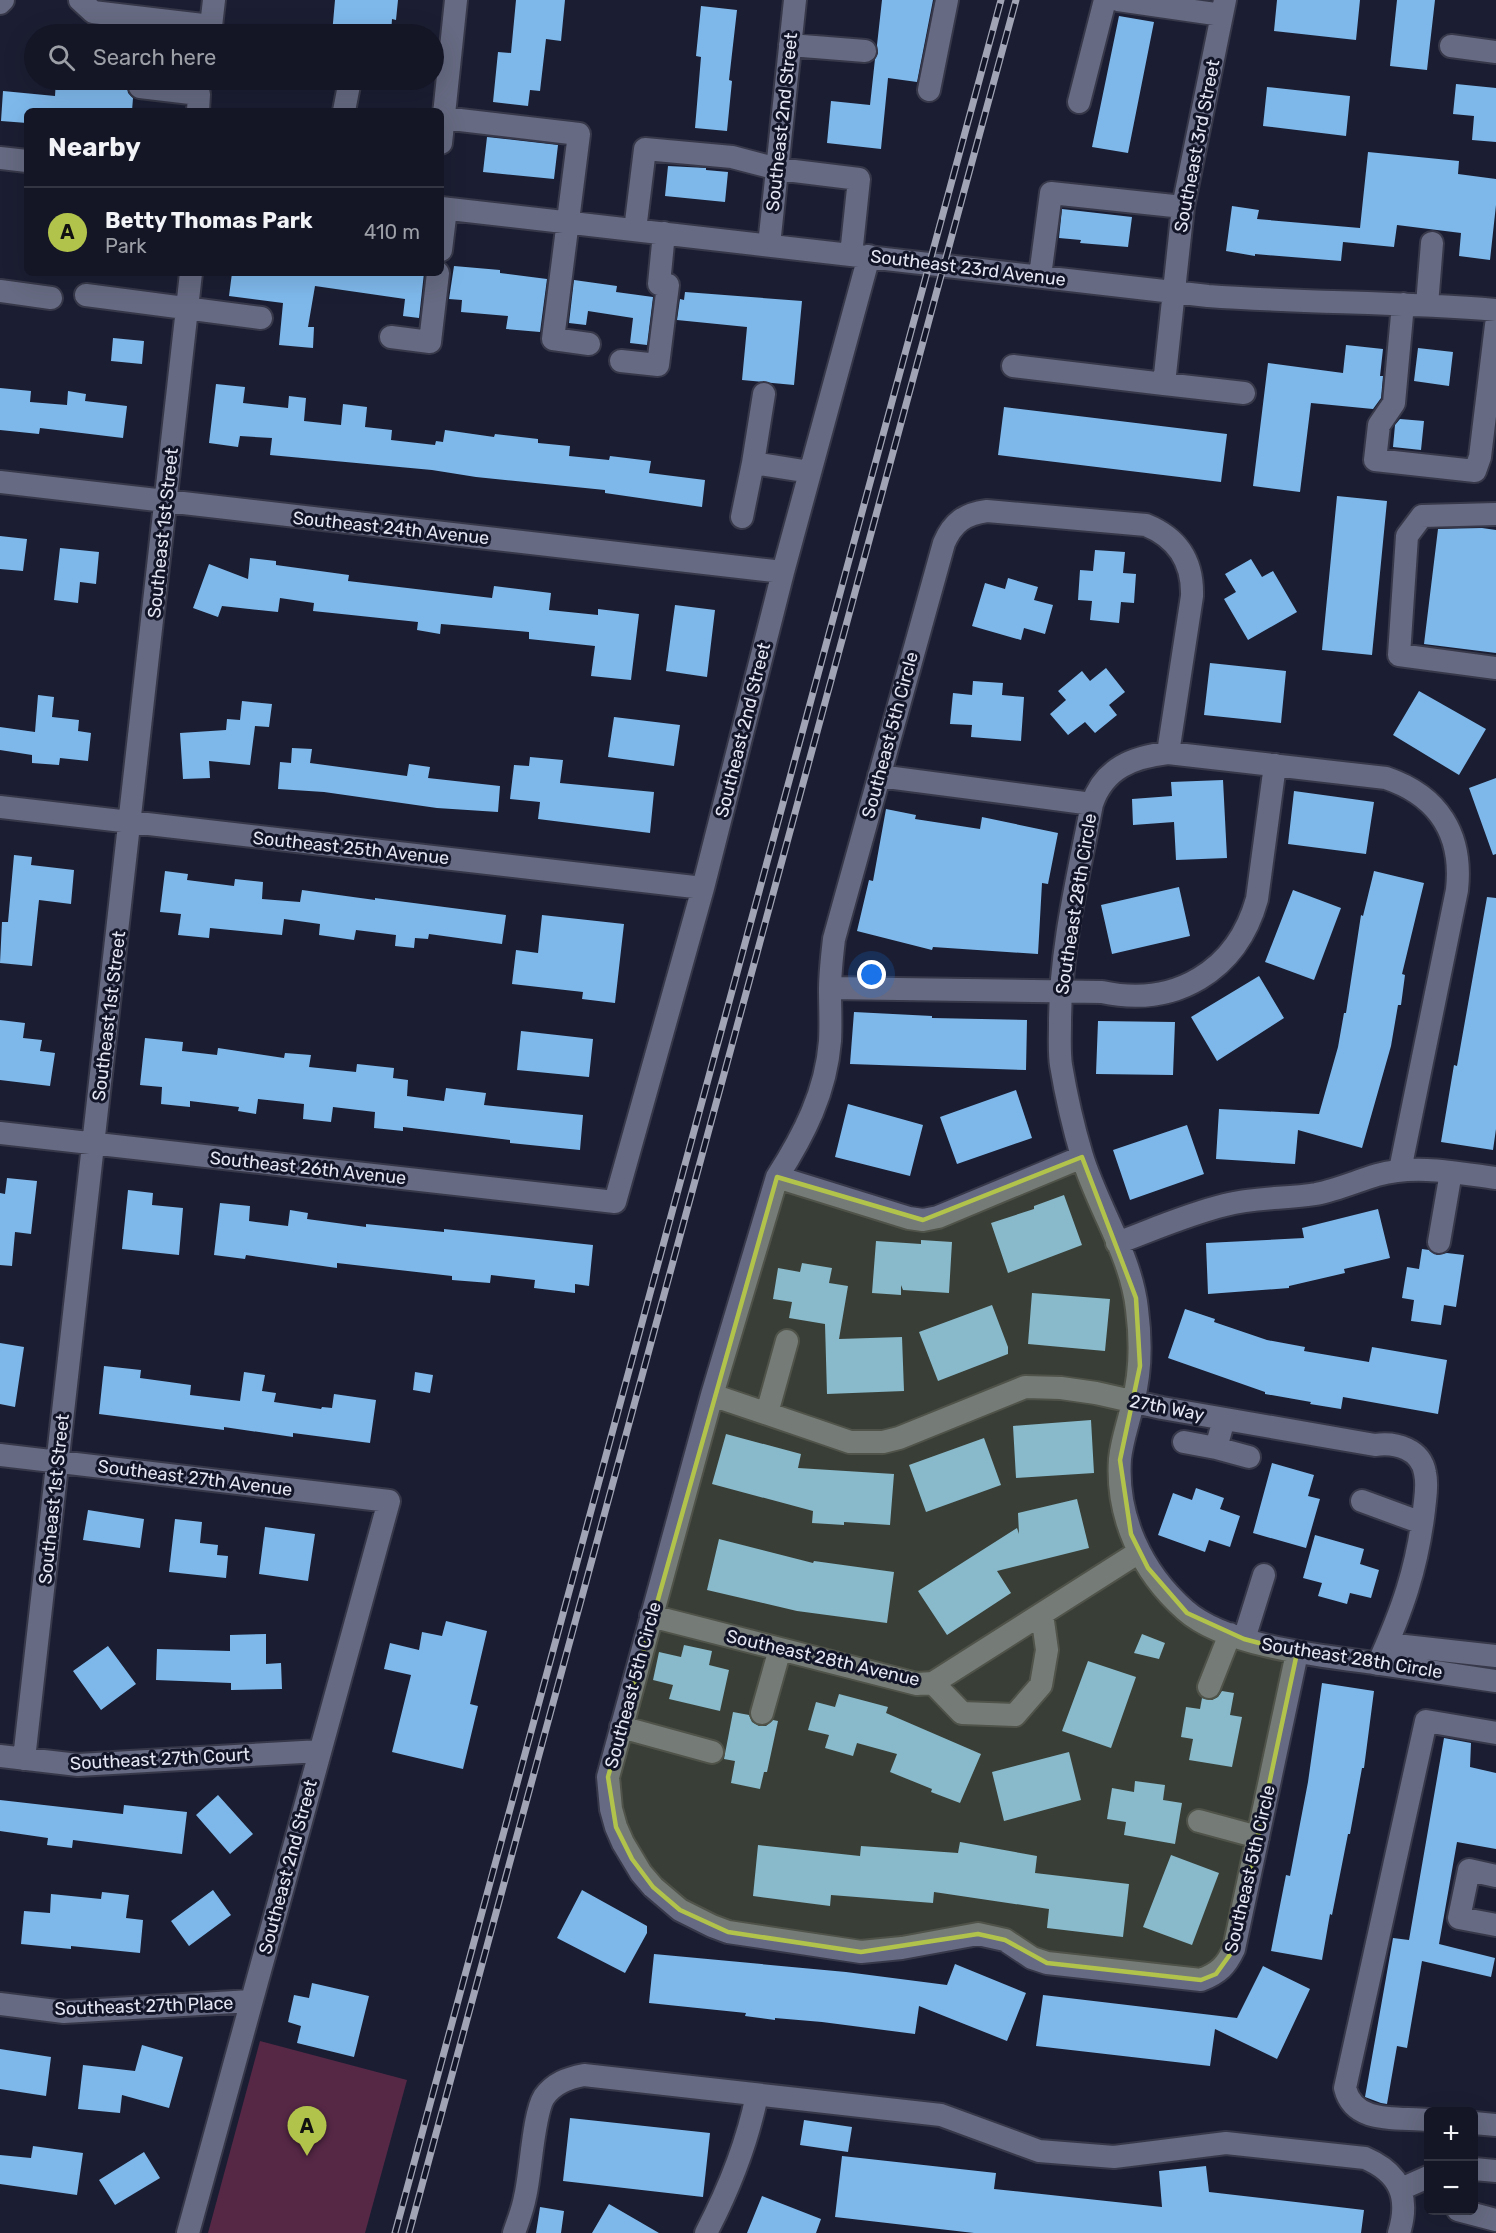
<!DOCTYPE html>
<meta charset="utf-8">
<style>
:root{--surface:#141626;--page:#1d1f2e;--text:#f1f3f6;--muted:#9d9fa7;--line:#333543;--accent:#b2c34c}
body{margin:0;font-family:Rubik,sans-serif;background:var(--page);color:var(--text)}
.controls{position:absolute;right:18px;bottom:18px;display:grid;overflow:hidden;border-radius:9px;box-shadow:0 6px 24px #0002}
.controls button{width:54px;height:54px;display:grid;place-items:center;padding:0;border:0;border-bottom:2px solid var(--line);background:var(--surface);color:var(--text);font:30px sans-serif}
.you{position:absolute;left:872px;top:975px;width:21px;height:21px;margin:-15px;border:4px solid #fff;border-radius:50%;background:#1a73e8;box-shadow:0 0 0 9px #1a73e833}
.badge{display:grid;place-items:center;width:39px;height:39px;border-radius:50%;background:var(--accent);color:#111;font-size:20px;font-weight:700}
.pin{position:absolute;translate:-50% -50px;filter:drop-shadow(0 2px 3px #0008)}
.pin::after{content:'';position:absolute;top:32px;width:21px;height:18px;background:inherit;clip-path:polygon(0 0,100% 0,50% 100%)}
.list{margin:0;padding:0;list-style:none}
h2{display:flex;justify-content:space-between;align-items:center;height:78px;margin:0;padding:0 24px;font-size:26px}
h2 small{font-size:20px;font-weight:400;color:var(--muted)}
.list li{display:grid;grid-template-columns:39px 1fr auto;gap:18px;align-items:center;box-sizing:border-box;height:90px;padding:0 24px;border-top:2px solid var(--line)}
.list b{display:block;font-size:22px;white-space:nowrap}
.list p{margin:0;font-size:20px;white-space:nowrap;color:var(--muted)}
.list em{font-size:20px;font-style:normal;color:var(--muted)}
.icon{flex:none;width:33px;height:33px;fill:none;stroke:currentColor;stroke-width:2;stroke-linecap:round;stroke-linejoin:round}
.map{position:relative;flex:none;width:1496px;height:2233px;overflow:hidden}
.search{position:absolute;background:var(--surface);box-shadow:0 6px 24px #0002;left:24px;top:24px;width:420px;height:66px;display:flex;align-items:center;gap:15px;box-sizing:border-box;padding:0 21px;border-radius:33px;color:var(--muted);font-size:22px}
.panel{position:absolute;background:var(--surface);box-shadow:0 6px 24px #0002;left:24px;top:108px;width:420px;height:168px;border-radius:9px}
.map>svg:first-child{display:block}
.green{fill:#562846}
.building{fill:#7eb8eb}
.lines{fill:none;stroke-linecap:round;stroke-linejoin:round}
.minor-casing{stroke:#373849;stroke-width:26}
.minor{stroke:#666a82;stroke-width:22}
.rail-casing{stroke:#a1a4b4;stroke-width:7}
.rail{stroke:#121427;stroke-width:4.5;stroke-dasharray:14;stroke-linecap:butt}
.marked{fill:#b2c34c;fill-opacity:0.2;stroke:#b2c34c;stroke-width:4.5;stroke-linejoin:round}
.labels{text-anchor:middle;stroke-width:6;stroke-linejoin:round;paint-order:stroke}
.street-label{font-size:18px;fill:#e4e6f4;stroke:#121427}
</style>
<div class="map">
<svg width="1496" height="2233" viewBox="0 0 1496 2233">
<rect width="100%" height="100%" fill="#1b1e32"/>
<path class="green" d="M260 2041 407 2080 365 2233H208Z"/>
<path class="building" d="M335 0H398L396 20 392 19 391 34H332Z
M516 0H565L561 41 546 39 540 91 530 90 528 106 493 102 498 52 511 53Z
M882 0H933L917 82 888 78 881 149 827 143 831 101 870 105 875 59 878 53 877 45Z
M1277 0H1360L1356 40 1274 31Z
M1397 0H1435L1427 70 1390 66Z
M701 6 737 10 729 80 732 81 727 131 695 128 701 57 696 56Z
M1119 16 1154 22 1128 153 1092 147Z
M56 80H129L127 86 128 93 133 98 132 111H27V123L1 121 3 91 55 96Z
M1456 84 1496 88V142L1472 140 1474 116 1453 114Z
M1267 87 1350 96 1346 136 1263 126Z
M487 137 558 145 554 179 483 172Z
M1368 152 1459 161 1458 174 1496 179V205L1490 260 1459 256 1461 233 1397 225 1394 247 1343 242 1341 261 1255 254V256L1226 251 1232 206 1259 210 1257 219 1360 228Z
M668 166 706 168V170L728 172 725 202 665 196Z
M1062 209 1132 217 1128 247 1080 243 1081 240 1059 238Z
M454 266 500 270V273L547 279 540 332 506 329 508 316 461 312 462 300 449 299Z
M232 273H424L419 318 403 316 405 299 315 286 308 327H314L313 348 279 345 283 303 229 296Z
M574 280 617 286 616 292 653 297 647 345 630 343 633 318 588 311 586 325 569 323Z
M685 292 802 301 794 385 742 380 747 327 677 320 680 299 684 300Z
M113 338 144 341 142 364 111 361Z
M1346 345 1383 349 1380 376H1383L1381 398 1373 409 1311 403 1300 492 1253 486 1268 363 1343 373Z
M1418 348 1453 352 1449 386 1414 381Z
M216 384 245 387 243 403 288 408 289 396 306 398 304 421 341 425 343 404 367 407 365 427 392 430 391 440 435 445 436 441 443 442 445 430 494 437 495 434 538 439V443L570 446 569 456 609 460 610 456 651 461 649 473 705 480 702 507 605 493V490L476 477 432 470 270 455 272 438 240 436 238 447 209 443Z
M0 388 31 391 30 402 67 405 68 391 86 394 85 401 127 406 123 438 40 428 39 434 0 430Z
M1004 407 1227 434 1221 482 998 455Z
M1400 419 1424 421 1421 450 1393 447 1395 425Z
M1337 496 1387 501 1372 655 1322 650Z
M1482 528 1496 530V653L1424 644 1438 529Z
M0 536 27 539 23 571 0 569Z
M60 548 99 552 96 584 80 582 78 603 54 600Z
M1095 550 1125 552 1123 573 1136 574 1134 603 1121 602 1119 623 1090 620 1092 601 1078 600 1080 570 1093 571Z
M250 558 276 561V565L349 575 348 581 492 598 494 586 551 593 549 610 598 615V609L639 614 631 680 591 676 595 646 529 639V632L441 624 440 634 417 630 418 622 313 611 314 603 280 598 278 612 222 606 218 617 193 608 209 564 248 579Z
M1251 559 1262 577 1273 571 1297 612 1248 640 1224 599 1236 592 1225 574Z
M1008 578 1038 587 1034 600 1053 605 1045 634 1024 628 1021 640 972 626 985 583 1005 589Z
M675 605 715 610 707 677 666 671Z
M1210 663 1286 671 1281 723 1204 715Z
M1106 668 1125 692 1109 705 1117 715 1095 733 1085 722 1068 735 1050 714 1066 700 1058 691 1082 671 1090 681Z
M973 681 1003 683 1002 695 1024 697 1021 741 971 737 972 725 950 724 953 693 972 695Z
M1419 691 1486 729 1459 775 1393 735Z
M38 695 54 697 52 717 79 720 78 731 91 733 88 761 60 758 59 765 32 763V755L0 750V727L35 732Z
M242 701 272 704 269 727 255 726 250 765 209 761 210 778 183 779 180 733 226 730 227 719 240 720Z
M614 717 680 725 674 766 608 757Z
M292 748 312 749 310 763 407 776 409 764 430 767 428 778 500 786 498 812 437 808 324 792 278 789 280 762 291 763Z
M530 757 563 760 560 783 654 792 650 833 538 819 540 802 510 799 514 765 529 766Z
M1496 778V854L1493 855 1469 788Z
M1223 780 1227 858 1176 860 1174 822 1133 825 1132 799 1172 796 1171 782Z
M1294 791 1374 802 1366 854 1288 844Z
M886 809 916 815 915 819 980 829 982 817 1058 833 1048 884 1042 883 1038 954 933 947 932 950 857 931 869 880 873 881Z
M14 855 32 857 31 865 74 870 71 904 39 900 32 966 0 963 2 922H8Z
M165 871 188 874 187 880 234 886 235 879 263 882 262 899 300 902 302 890 375 900V898L506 915 502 944 429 934 428 939 415 938 414 948 395 946 396 935 356 930 354 940 319 935 320 924 284 919 282 935 210 928 209 938 178 935 181 914 160 912Z
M1374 871 1424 883 1402 974 1405 975 1401 1005H1398L1391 1046 1362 1148 1298 1130 1295 1164 1216 1159 1219 1109 1319 1114 1338 1047 1344 1013H1346L1361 915 1363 916Z
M1179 887 1190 936 1112 954 1101 905Z
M1293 890 1341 908 1314 980 1265 962Z
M1487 897 1496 898V1129L1493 1150 1441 1142 1454 1065 1457 1066Z
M542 915 624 924 615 1003 582 999 583 992 512 984 516 950 538 953Z
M1259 976 1284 1018 1217 1061 1191 1017Z
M854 1012 932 1016V1018L1027 1020 1026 1070 850 1064Z
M0 1020 25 1023 23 1038 42 1040 40 1051 55 1053 50 1086 0 1080Z
M1098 1021 1175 1022 1173 1075 1096 1074Z
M521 1031 593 1039 589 1077 517 1070Z
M145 1038 183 1042 182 1051 217 1055 218 1048 284 1058 285 1053 311 1055 309 1067 356 1072 357 1064 394 1068 393 1078 408 1080 407 1096 444 1101 446 1088 486 1093 484 1105 583 1115 580 1150 510 1143V1140L403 1127V1131L374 1128 375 1112 333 1107 331 1122 303 1119 304 1104 258 1099 256 1114 238 1111 239 1107 190 1101V1107L161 1104 162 1087 140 1085Z
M1016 1090 1032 1138 957 1164 940 1117Z
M848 1104 923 1125 910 1176 835 1157Z
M1187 1125 1204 1174 1130 1200 1113 1150Z
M7 1178 37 1181 31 1234 15 1232 12 1266 0 1265V1193L5 1194Z
M128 1190 153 1193 152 1205 183 1208 179 1255 122 1249Z
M1064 1195 1082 1245 1008 1273 991 1223 1034 1209V1206Z
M220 1203 250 1206 249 1221 288 1226 290 1210 308 1213 307 1219 366 1227V1224L444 1232V1229L593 1245 589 1286 575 1284V1293L534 1288 535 1280 491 1275 490 1283 452 1280V1276L337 1263V1268L246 1255 245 1259 214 1255Z
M1378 1209 1390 1258 1344 1269 1345 1273 1289 1286V1288L1208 1294 1206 1243 1304 1238 1302 1228Z
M921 1240 952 1242 949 1293 903 1290 901 1285V1295L872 1293 876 1241 921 1244Z
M1422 1249 1429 1250 1437 1255 1447 1253 1464 1255 1456 1307 1444 1305 1441 1325 1411 1321 1414 1300 1402 1298 1407 1267 1419 1269Z
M802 1263 832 1268 829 1283 848 1286 839 1339 902 1337 904 1391 827 1394 825 1324 789 1318 792 1302 773 1299 778 1268 800 1272Z
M1032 1293 1110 1299 1105 1351 1028 1344Z
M992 1305 1008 1347V1354L938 1381 919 1332Z
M1185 1309 1215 1319 1214 1322 1267 1340 1305 1347 1304 1351 1369 1362 1372 1347 1447 1360 1438 1414 1343 1397 1341 1409 1310 1404 1311 1402 1265 1394V1392L1168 1358Z
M0 1343 24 1347 15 1407 0 1404Z
M104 1366 141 1370 140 1378 191 1385 190 1395 240 1401 244 1372 265 1375 262 1391 276 1393 274 1402 321 1409 322 1407 332 1408 334 1394 376 1400 370 1443 293 1433V1437L224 1427V1430L99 1414Z
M415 1372 433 1375 430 1393 413 1390Z
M1091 1420 1094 1473 1016 1478 1013 1426Z
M726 1434 801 1454 798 1468 894 1474 890 1525 844 1522V1525L812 1523 813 1511 712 1484Z
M984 1438 1001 1485 926 1512 909 1465Z
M1272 1463 1314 1475 1308 1496 1320 1499 1306 1548 1253 1533Z
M1196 1488 1224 1498 1220 1509 1240 1516 1230 1547 1209 1540 1205 1552 1158 1535 1173 1493 1192 1500Z
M1077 1499 1089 1548 997 1571 1011 1593 947 1635 918 1591 1017 1528 1019 1534 1018 1513Z
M88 1510 144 1519 140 1548 83 1540Z
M175 1519 202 1522 200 1543 218 1545 217 1555 228 1556 226 1578 169 1572Z
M265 1527 315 1534 308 1581 259 1574Z
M1315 1535 1364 1549 1360 1564 1379 1570 1371 1598 1350 1593 1347 1604 1318 1596 1322 1583 1303 1578Z
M719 1539 813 1563 814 1561 894 1572 887 1623 797 1611 707 1590Z
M446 1621 487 1631 470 1704 478 1706 463 1769 392 1752 411 1675 384 1669 390 1643 419 1650 422 1632 442 1636Z
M266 1634V1664L281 1663 282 1689 231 1690V1683L156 1680 157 1649 230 1651V1635Z
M1142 1634 1165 1643 1159 1659 1134 1653Z
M684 1645 712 1651 709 1665 729 1670 720 1711 669 1699 673 1685 653 1680 659 1652 681 1657Z
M108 1646 136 1684 101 1710 73 1671Z
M1088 1661 1136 1677 1111 1748 1062 1731Z
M1322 1683 1374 1691 1364 1768H1362L1350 1834H1348L1332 1915 1330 1914 1322 1960 1271 1951 1286 1875 1290 1876 1308 1782Z
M1222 1691 1234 1693 1230 1715 1242 1717 1232 1767 1189 1760 1193 1739 1181 1737 1186 1707 1200 1709 1202 1698 1212 1700 1218 1697Z
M839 1694 888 1707 886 1713 981 1754 960 1803 931 1792 932 1789 890 1772 897 1754 857 1743 853 1756 825 1748 829 1735 808 1730 816 1702 835 1707Z
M733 1712 749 1715 752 1722 759 1726H766L773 1720 778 1721 767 1772H764L760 1789 731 1783 735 1761 724 1759Z
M1444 1738 1471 1743 1470 1767 1496 1773V1849L1457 1842 1439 1944 1495 1958 1491 1977 1422 1961 1407 2048 1397 2046 1387 2104 1381 2103 1365 2097 1393 1938 1409 1940Z
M1069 1752 1081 1800 1004 1821 992 1772Z
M1135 1781 1165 1785 1163 1800 1182 1803 1175 1844 1124 1835 1126 1822 1107 1819 1112 1788 1134 1792Z
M218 1795 253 1834 230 1854 196 1815Z
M0 1800 123 1814 124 1805 187 1812 182 1854 73 1840 72 1848 47 1845 48 1838 0 1831Z
M960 1842 1037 1856 1035 1873 1129 1884 1123 1937 1047 1928 1049 1909 934 1892 933 1903 831 1895 830 1906 753 1896 758 1845 860 1856 861 1846 958 1853Z
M1171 1855 1219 1873 1192 1945 1143 1927Z
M213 1890 231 1915 189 1946 171 1921Z
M582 1890 647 1926V1933L625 1973 557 1938Z
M102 1892 129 1895 126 1918 143 1920 140 1953 71 1946V1949L21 1944 24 1911 50 1913 51 1894 101 1899Z
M654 1954 846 1972 947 1985 955 1964 1026 1993 1007 2041 919 2006 915 2034 822 2022 775 2018V2020L745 2016 746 2013 649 2003Z
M1263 1966 1310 1989 1277 2059 1215 2029 1210 2066 1036 2046 1043 1995 1237 2018Z
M312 1983 369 1996 354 2057 297 2043 301 2026 288 2022 294 1995 309 1998Z
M142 2045 183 2057 169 2108 122 2095 120 2113 78 2109 83 2065 135 2071Z
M0 2049 51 2057 46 2096 0 2089Z
M570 2118 710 2133 703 2197 563 2181Z
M804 2120 852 2127 848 2152 800 2145Z
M33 2146 83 2153 77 2195 0 2184V2155L31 2158Z
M144 2152 160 2178 115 2205 99 2180Z
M842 2156 996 2173 994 2189 1162 2207 1159 2171 1206 2166 1209 2192 1364 2210 1361 2233H974L835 2217Z
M762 2196 821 2219 816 2233H747Z
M609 2204 659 2233H592Z
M540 2207 564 2211 561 2233H536Z"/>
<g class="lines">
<defs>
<path id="minor" d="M80 0 93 12 211 26 214 0
M1118 0 1222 15
M0 3 3 0
M790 45 865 51
M1451 46 1496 52
M140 87 199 94 198 111
M929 90 947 0
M1079 102 1105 0
M344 111 350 80
M443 118 579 134 553 339 589 344
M441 143 456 0
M0 158 27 161
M441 208 1208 296C1304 303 1400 302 1496 310
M635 230 645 149 732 157 778 169 859 179 851 255
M769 245 795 0
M441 250 446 209
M1040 276 1051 193 1183 207
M0 291 51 298
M86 295 261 318
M1403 304 1394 403 1379 425 1375 460 1475 471 1480 457 1496 325
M1427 305 1432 243
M391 337 430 342 438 273
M621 361 658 365 668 285 659 284 664 233
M1013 366 1164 384 1183 207 1225 0
M1164 384 1244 393
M764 394 753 463 810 472
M0 482 783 572
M1496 514 1422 516 1407 536 1399 655 1496 668
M742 517 753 463
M1168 753 1192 596C1193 562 1178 538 1146 525L987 511C965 514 953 522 944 543L834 939C832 956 830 973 830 990 830 1007 831 1024 830 1041 826 1092 804 1135 777 1177L712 1395 608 1777 611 1809 616 1827 623 1843 641 1873 653 1887 680 1910 712 1926 728 1932 861 1952 902 1948 978 1934 1005 1940 1032 1958 1047 1963 1201 1980C1219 1973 1226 1966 1234 1949L1297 1653
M879 776 1092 804
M0 807 703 888
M830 988 1102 992C1175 1008 1237 971 1257 899L1275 765
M0 1133 615 1202 703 888 783 572 869 256
M1400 1170 1457 890C1463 835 1439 796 1386 778L1168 753C1133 757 1104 768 1092 804 1078 877 1060 949 1060 1024 1060 1037 1059 1051 1061 1065 1066 1095 1073 1126 1082 1156 1098 1208 1131 1255 1137 1309 1141 1340 1141 1372 1133 1402 1129 1422 1122 1439 1120 1459 1116 1517 1142 1572 1185 1610 1225 1646 1321 1656 1374 1663 1415 1669 1455 1675 1496 1681
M777 1177 909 1218 923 1220 938 1217 1082 1157
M1439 1242 1451 1172
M1117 1243C1152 1230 1188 1214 1225 1205 1255 1197 1286 1199 1316 1194 1337 1190 1357 1181 1377 1175 1416 1164 1457 1173 1496 1178
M712 1395 818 1431 850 1442H883L899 1438 1025 1387 1061 1388 1096 1393 1162 1408 1375 1445C1396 1442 1421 1449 1425 1473 1428 1486 1425 1498 1424 1510 1417 1569 1402 1611 1378 1664
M767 1413 787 1341
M1184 1442 1216 1448 1224 1419
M1216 1448 1249 1457
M0 1455 389 1501 188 2233
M1362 1501 1422 1523
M651 1616 917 1684 933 1683 1139 1552
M1244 1639 1264 1575
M1387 1644 1496 1656
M933 1683 962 1713 1015 1715 1041 1685 1047 1650 1042 1614
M1209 1687 1230 1634
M762 1713 780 1649
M621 1727 712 1752
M0 1756 78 1765 320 1751
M24 1759 191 273
M1199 1821 1258 1837
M1496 1876 1469 1870 1459 1918 1496 1925
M0 2004 64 2012 251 2001
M1428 2120C1398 2117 1354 2125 1345 2088L1426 1721 1496 1733
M1474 2123 1496 2125
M1474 2169 1496 2171
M1401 2189 1428 2177
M1458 2210 1496 2220
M514 2233C518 2221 523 2209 525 2197 531 2173 533 2115 544 2097 554 2083 568 2078 584 2075L941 2115 1039 2151 1114 2157 1226 2143 1365 2158C1400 2173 1410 2197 1399 2233
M706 2233C729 2189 747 2144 757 2095"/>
</defs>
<use href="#minor" class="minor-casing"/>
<use href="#minor" class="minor"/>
<defs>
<path id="rail" d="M395 2233 1001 0
M409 2233 1016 0"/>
</defs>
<use href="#rail" class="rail-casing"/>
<use href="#rail" class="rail"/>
</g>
<path class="marked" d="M1082 1157 1136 1298 1140 1366 1120 1460 1131 1534 1148 1568 1187 1613 1244 1639 1297 1653 1234 1949 1216 1974 1201 1980 1047 1963 1005 1940 978 1934 861 1952 728 1932 680 1910 653 1887 632 1859 616 1827 608 1777 777 1177 923 1220Z"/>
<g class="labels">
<g class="street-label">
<text transform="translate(782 122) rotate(-84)" y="6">Southeast 2nd Street</text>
<text transform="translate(1197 146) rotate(-79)" y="6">Southeast 3rd Street</text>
<text transform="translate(968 268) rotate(7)" y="6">Southeast 23rd Avenue</text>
<text transform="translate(391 528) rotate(6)" y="6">Southeast 24th Avenue</text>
<text transform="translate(163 533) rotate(-84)" y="6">Southeast 1st Street</text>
<text transform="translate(743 730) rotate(-76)" y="6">Southeast 2nd Street</text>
<text transform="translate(890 735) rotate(-75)" y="6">Southeast 5th Circle</text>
<text transform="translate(351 848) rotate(6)" y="6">Southeast 25th Avenue</text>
<text transform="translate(1076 904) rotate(-81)" y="6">Southeast 28th Circle</text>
<text transform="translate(109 1016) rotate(-83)" y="6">Southeast 1st Street</text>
<text transform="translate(308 1168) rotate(6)" y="6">Southeast 26th Avenue</text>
<text transform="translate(1167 1408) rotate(11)" y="6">27th Way</text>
<text transform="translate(195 1478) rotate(7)" y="6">Southeast 27th Avenue</text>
<text transform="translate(54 1499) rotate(-84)" y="6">Southeast 1st Street</text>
<text transform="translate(823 1658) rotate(13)" y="6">Southeast 28th Avenue</text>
<text transform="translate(1352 1658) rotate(9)" y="6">Southeast 28th Circle</text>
<text transform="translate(633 1685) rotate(-75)" y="6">Southeast 5th Circle</text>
<text transform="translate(160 1759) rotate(-3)" y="6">Southeast 27th Court</text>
<text transform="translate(288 1867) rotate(-75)" y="6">Southeast 2nd Street</text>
<text transform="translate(1250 1869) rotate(-77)" y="6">Southeast 5th Circle</text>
<text transform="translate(144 2006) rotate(-2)" y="6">Southeast 27th Place</text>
</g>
</g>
</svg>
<div class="controls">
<button>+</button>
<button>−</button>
</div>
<div class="you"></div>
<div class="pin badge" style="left:307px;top:2156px">A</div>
<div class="search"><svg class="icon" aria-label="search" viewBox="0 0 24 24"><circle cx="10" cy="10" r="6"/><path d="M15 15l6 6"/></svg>Search here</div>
<section class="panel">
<h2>Nearby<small></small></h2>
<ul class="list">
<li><span class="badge">A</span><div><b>Betty Thomas Park</b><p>Park</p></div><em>410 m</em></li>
</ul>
</section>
</div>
